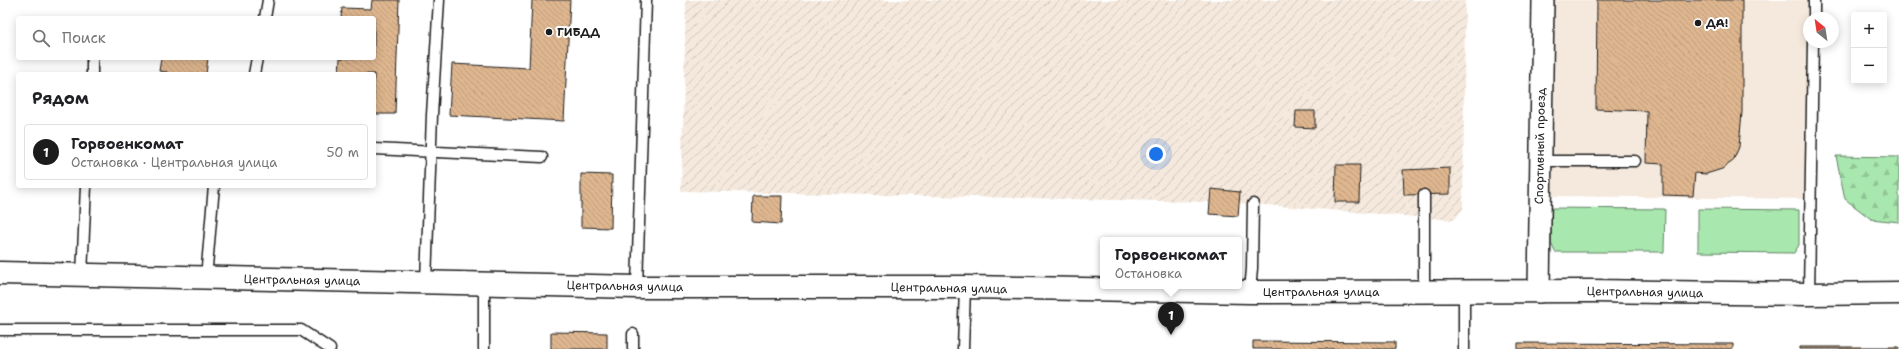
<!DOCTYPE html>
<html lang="ru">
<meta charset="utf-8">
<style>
:root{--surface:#fff;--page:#f6f6f6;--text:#202124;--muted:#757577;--line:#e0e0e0;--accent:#1c1c1c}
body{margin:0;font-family:"Shantell Sans",sans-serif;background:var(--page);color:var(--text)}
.controls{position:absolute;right:12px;top:12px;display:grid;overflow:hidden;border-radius:4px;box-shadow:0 2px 10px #0003}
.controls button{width:36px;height:36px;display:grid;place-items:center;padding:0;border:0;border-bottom:1px solid var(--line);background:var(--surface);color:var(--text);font:20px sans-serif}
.compass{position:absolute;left:1803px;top:12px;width:36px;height:36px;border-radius:50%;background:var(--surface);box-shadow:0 2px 10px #0003;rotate:330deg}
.you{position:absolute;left:1156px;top:154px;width:14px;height:14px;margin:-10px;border:3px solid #fff;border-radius:50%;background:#1a73e8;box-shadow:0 0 0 6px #1a73e833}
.badge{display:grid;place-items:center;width:26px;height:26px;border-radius:50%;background:var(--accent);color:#fff;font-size:13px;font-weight:700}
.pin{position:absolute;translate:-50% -33px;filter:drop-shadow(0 1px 2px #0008)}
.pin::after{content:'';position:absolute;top:21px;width:14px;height:12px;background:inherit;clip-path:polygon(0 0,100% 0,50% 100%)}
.popup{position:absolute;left:1100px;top:237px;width:142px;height:52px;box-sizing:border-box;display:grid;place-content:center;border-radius:4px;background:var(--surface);filter:drop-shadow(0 1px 3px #0005);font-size:13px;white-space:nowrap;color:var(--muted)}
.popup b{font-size:15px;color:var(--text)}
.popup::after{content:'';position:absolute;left:50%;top:100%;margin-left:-8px;border:8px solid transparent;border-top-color:var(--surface)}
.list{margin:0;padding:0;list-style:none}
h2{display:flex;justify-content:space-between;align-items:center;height:52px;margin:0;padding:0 16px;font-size:17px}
h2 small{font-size:13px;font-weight:400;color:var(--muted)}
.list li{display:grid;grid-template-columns:26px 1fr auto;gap:12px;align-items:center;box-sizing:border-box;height:56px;margin:0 8px 8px;padding:0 8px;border:1px solid var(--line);border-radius:4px}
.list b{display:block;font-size:15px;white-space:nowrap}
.list p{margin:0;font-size:13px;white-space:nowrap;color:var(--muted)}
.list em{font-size:13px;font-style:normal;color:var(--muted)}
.icon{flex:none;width:22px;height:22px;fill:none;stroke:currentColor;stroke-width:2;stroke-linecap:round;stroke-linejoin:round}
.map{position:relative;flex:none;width:1899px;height:349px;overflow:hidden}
.search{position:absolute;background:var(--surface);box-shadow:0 2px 10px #0003;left:16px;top:16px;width:360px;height:44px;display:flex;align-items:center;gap:10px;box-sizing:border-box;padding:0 14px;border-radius:4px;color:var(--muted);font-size:15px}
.panel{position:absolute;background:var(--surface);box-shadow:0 2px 10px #0003;left:16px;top:72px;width:360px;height:116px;border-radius:4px}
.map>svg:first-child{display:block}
.built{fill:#f5e9dd}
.industrial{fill:url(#industrial-furrows)}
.green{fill:#a8e7ae;stroke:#628265}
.forest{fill:url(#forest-firs);stroke:#628265}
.building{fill:url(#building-back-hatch);stroke:#1c1c1c}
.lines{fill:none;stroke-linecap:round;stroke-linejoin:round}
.lane-casing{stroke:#1c1c1c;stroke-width:13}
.street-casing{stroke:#1c1c1c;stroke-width:24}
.secondary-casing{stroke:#1c1c1c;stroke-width:25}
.lane{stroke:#fff;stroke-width:10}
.street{stroke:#fff;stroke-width:21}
.secondary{stroke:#fff;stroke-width:22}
.poi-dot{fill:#1c1c1c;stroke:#fff;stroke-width:1.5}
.labels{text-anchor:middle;stroke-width:4;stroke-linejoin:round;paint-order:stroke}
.poi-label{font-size:12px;font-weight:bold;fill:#1c1c1c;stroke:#fff;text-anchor:start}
.street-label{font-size:12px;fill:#1c1c1c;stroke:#fff}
</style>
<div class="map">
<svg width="1899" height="349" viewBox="0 0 1899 349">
<defs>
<pattern id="industrial-furrows" width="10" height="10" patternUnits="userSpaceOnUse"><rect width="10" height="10" fill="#f5e9dd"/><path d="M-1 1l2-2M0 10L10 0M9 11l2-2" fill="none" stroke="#d1c7bd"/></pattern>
<pattern id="forest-firs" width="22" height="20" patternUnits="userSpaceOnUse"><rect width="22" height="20" fill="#a8e7ae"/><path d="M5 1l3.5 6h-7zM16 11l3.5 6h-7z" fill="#90c695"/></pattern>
<pattern id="building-back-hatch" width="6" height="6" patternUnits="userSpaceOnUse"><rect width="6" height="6" fill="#deb68f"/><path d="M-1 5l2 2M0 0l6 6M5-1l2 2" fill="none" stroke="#be9c7b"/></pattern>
</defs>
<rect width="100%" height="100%" fill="#fff"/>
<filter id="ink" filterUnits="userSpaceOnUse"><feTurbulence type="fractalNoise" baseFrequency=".025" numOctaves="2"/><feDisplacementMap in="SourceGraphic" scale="8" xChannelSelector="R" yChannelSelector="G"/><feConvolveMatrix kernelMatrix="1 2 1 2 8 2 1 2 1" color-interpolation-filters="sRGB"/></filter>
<g filter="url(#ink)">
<path class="built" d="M1550 0H1807V199L1544 196Z"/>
<path class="industrial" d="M686 0H1465L1463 209 1454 220 1239 203 1238 216 1209 214 1210 202 681 191Z"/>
<path class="green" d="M1551 208 1665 209 1664 252H1555L1551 243Z
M1698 209 1799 210V245L1794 253 1698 252Z"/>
<path class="forest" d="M1836 156 1899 157V222L1871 219 1845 199Z"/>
<path class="building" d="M372 0H399L395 114H374V74H339L340 58H374V18H341L342 8 371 9Z
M532 0H570L564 121 449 115 452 64 529 68Z
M1597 0H1742V112L1739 147 1733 161 1722 169 1706 174 1695 173 1693 196 1663 195V164L1646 163 1647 111 1596 109Z
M161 58H208L206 74H167V72L159 71Z
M1296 111H1315V128L1295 127Z
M1336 165H1360L1359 202H1335Z
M1450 168V194L1404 195 1403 170Z
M581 174 612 175 611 228 581 227Z
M1211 189 1240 192 1238 216 1209 214Z
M753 196H782L781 224 752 222Z
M551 332 607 333V349H551Z
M1253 341 1395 342V349H1253Z
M1518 343 1733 344V349H1518Z
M1799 347H1899V349H1799Z"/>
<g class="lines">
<defs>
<path id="lane" d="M265 18 268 0
M1814 18V0
M92 74V58
M254 74 257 58
M374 149 542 157
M1540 161H1635
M1424 195V292
M82 275 86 186
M206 278 214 186
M426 282 432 115 439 0
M482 283 484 296V349
M637 287 646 0
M1250 292 1252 268 1253 204
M1464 292V349
M1809 294 1813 42
M0 330H301L330 349
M633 349V334
M963 349 965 287"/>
<path id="street" d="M1539 292 1543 0"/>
<path id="secondary" d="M0 273 637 287H965L1250 292 1592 291 1809 294 1899 293"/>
</defs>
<use href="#lane" class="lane-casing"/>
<use href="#street" class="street-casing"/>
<use href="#secondary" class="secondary-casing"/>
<use href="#lane" class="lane"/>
<use href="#street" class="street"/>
<use href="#secondary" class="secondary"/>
</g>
</g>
<g class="poi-dot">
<circle cx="1698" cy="23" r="4"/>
<circle cx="549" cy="32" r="4"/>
</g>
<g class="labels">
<g class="poi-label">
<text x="1706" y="27">ДА!</text>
<text x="557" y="36">ГИБДД</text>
</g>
<g class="street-label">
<text transform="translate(1540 146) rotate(-89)" y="4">Спортивный проезд</text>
<text transform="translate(302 280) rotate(1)" y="4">Центральная улица</text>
<text transform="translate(625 286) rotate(1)" y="4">Центральная улица</text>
<text transform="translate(949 288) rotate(1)" y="4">Центральная улица</text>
<text x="1321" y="296">Центральная улица</text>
<text transform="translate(1645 292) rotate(1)" y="4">Центральная улица</text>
</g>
</g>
</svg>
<div class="controls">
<button>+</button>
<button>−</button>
</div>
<svg class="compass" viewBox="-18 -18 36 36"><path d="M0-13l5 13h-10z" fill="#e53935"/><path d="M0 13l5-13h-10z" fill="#757577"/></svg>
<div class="you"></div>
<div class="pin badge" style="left:1171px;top:335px">1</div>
<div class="popup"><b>Горвоенкомат</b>Остановка</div>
<div class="search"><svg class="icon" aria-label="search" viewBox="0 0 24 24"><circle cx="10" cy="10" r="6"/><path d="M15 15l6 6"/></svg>Поиск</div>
<section class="panel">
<h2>Рядом<small></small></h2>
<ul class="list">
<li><span class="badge">1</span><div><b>Горвоенкомат</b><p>Остановка · Центральная улица</p></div><em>50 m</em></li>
</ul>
</section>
</div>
